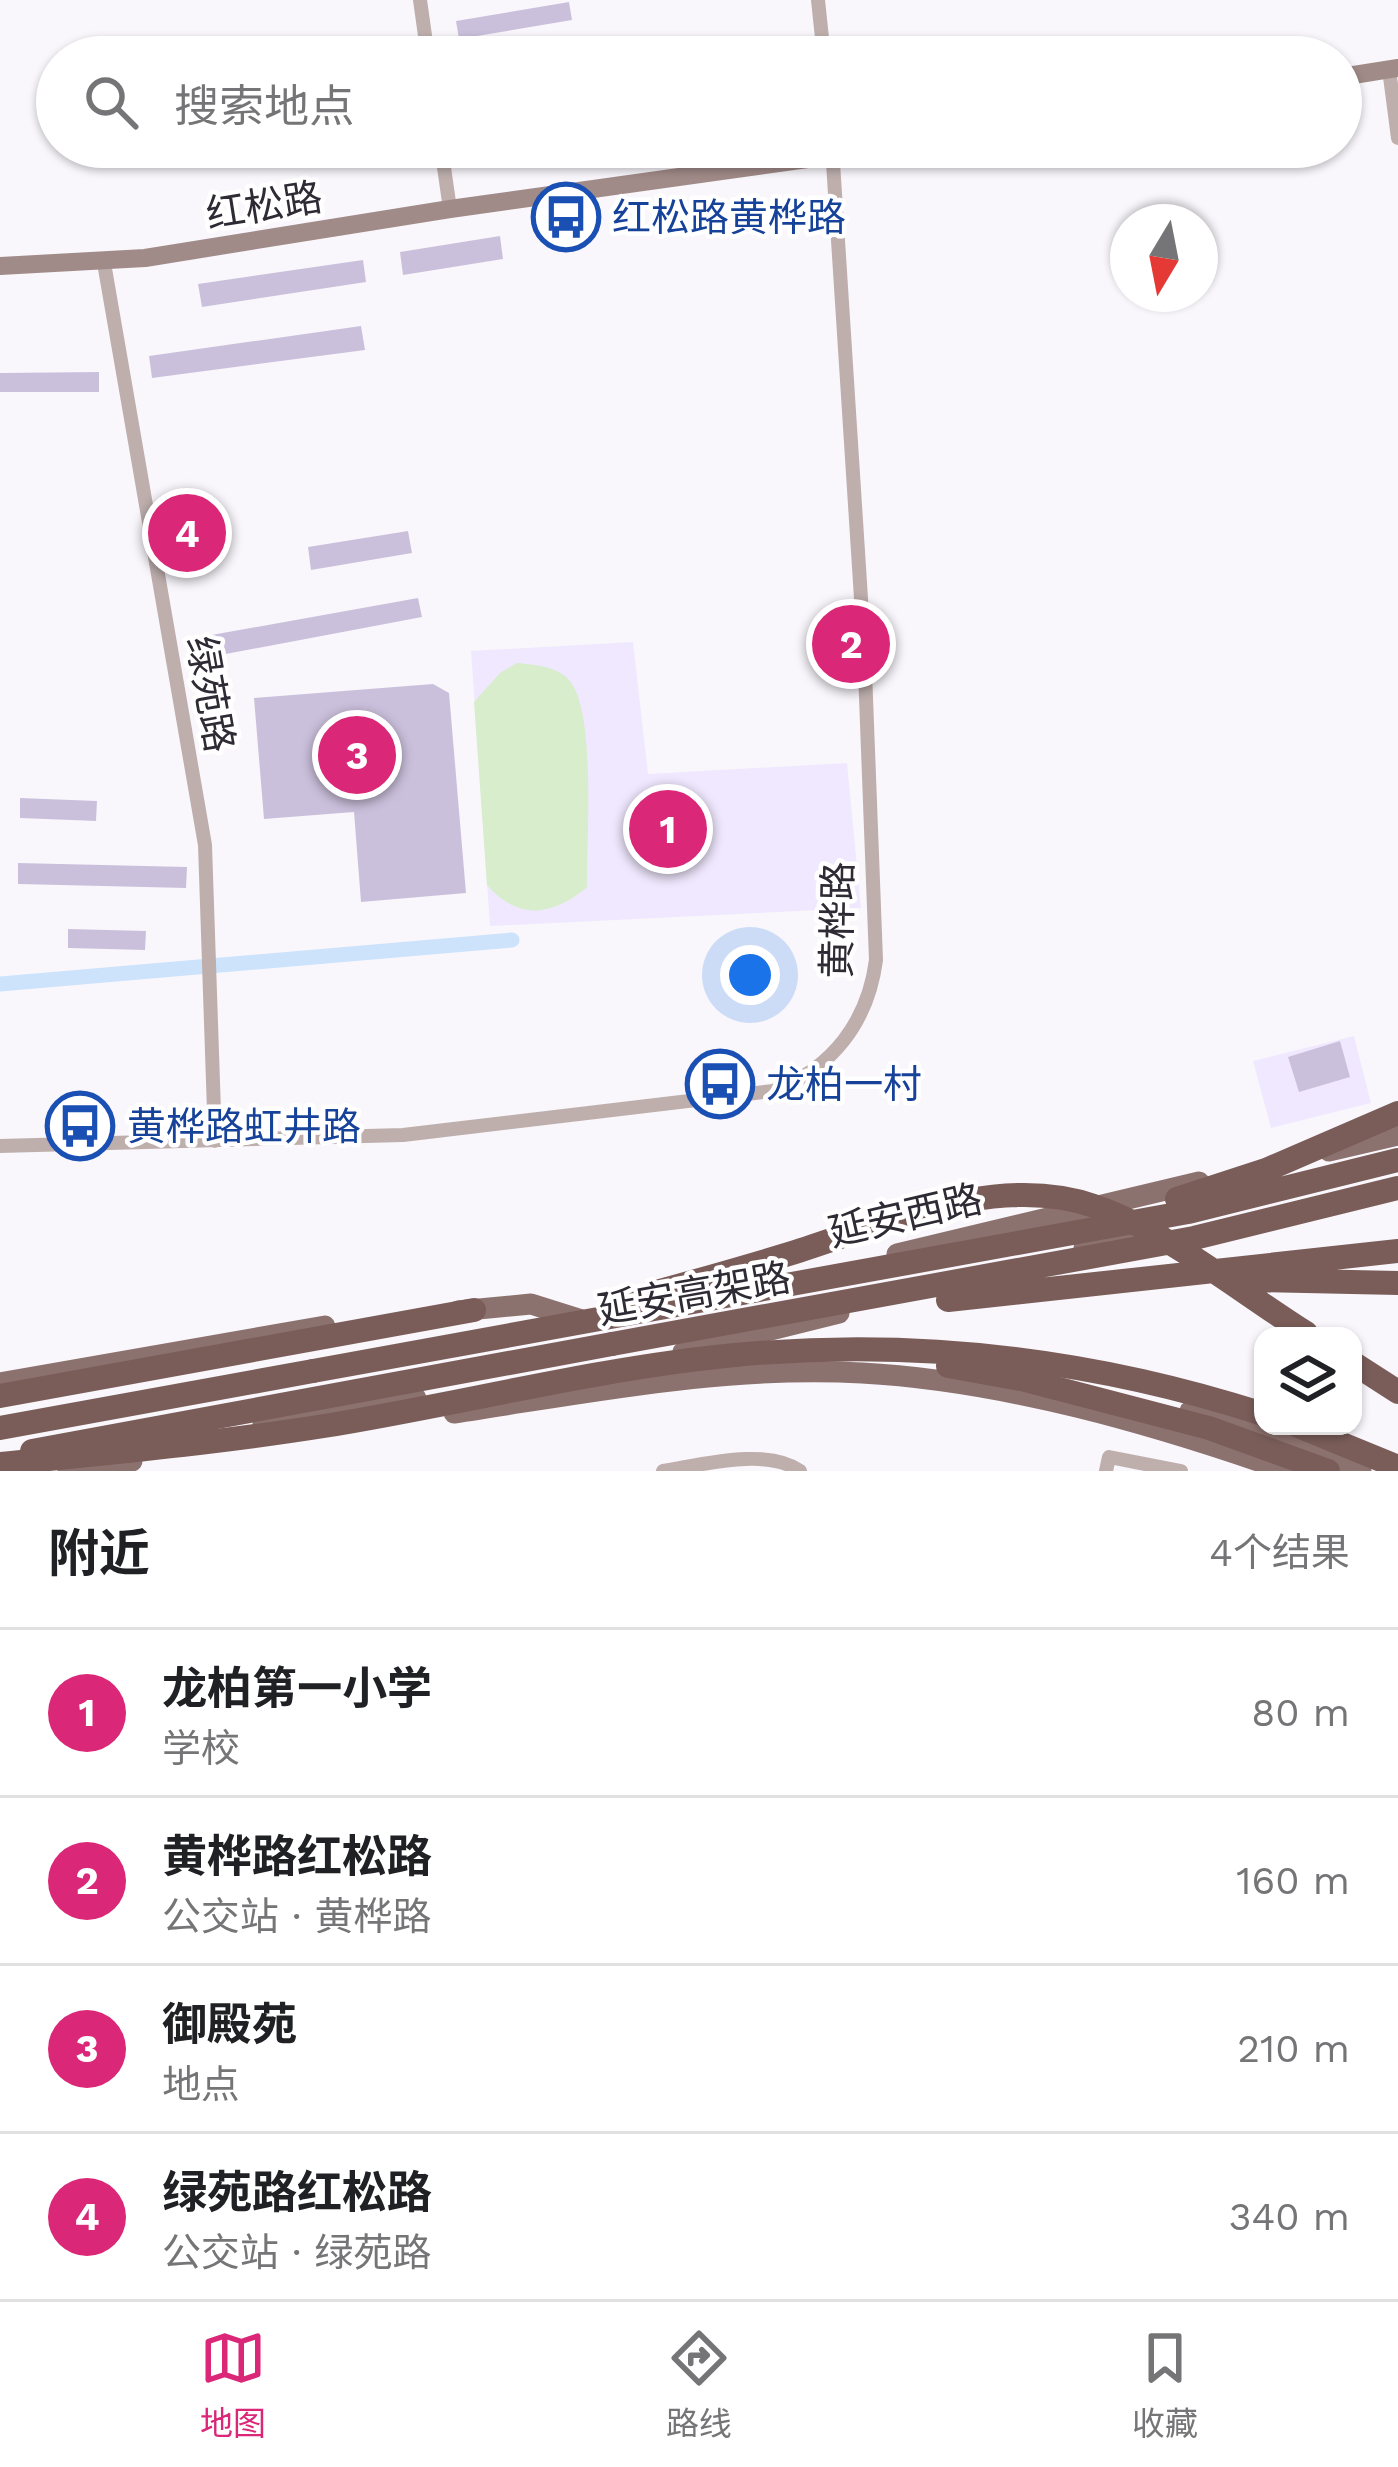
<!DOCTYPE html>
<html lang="zh">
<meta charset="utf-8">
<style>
:root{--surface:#fff;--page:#f2f2f2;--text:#202124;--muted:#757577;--line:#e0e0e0;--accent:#db2777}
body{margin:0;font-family:"Work Sans","Noto Sans SC",sans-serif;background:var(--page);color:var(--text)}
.controls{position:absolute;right:36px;bottom:36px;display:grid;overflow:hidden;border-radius:24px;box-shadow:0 3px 9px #0004}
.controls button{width:108px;height:108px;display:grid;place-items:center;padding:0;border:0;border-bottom:3px solid var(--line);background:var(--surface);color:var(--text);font:60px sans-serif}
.compass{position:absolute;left:1110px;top:204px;width:108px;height:108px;border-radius:50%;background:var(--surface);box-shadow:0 3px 9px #0004;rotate:190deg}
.you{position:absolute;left:750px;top:975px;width:42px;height:42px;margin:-30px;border:9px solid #fff;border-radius:50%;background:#1a73e8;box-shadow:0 0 0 18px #1a73e833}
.badge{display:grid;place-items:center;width:78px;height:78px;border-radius:50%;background:var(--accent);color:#fff;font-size:39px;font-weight:700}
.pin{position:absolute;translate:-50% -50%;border:6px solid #fff;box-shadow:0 3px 12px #0006}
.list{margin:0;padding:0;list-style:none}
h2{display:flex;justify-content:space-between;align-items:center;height:156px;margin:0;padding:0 48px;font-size:51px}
h2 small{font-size:39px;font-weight:400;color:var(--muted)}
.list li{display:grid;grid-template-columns:78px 1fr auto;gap:36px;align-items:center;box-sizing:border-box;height:168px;padding:0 48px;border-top:3px solid var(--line)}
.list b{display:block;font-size:45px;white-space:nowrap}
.list p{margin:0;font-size:39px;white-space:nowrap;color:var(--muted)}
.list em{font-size:39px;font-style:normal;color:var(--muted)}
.icon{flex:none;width:66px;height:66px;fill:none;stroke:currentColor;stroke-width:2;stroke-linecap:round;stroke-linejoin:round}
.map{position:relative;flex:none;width:1398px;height:1471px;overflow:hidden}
.search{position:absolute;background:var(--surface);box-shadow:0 3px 9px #0004;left:36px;right:36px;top:36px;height:132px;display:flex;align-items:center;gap:30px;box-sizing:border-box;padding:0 42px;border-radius:66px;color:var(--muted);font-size:45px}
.sheet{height:828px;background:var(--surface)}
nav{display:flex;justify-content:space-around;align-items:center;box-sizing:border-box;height:168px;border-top:3px solid var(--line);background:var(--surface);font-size:33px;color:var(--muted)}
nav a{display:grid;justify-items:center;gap:6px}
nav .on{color:var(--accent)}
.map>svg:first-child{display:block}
.built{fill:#f0e8fe}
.green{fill:#d7edcb}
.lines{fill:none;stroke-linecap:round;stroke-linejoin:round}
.canal{stroke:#cde3fc;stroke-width:15}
.building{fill:#cbc0dc}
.street{stroke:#beafad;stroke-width:14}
.secondary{stroke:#a18b89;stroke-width:18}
.primary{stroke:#8c726f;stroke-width:21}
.highway{stroke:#7a5d59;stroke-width:24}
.highway-bridge{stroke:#7a5d59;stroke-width:24}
.labels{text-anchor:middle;stroke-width:9;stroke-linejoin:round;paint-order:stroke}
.street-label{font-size:39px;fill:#2f2b35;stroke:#fff}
.transit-label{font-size:39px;fill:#164399;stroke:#fff;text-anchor:start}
</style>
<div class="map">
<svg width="1398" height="1471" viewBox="0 0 1398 1471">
<rect width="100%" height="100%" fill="#f9f7fc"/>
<path class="built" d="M633 642 648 774 847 763 861 908 490 926 471 651Z
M1354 1036 1371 1103 1271 1128 1253 1061Z"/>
<path class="green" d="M517 663C535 665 557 666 569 680 597 712 586 842 587 887 553 916 518 921 487 885L474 702 500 673Z"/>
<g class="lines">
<path class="canal" d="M0 984 512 940"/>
</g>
<path class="building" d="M569 2 572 20 459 39 456 21Z
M477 147H532L533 153 479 162Z
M500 236 503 259 403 275 400 252Z
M363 260 366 282 202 307 198 284Z
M361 326 365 350 152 378 149 356Z
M99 372V392H0V373Z
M408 531 412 553 311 570 308 547Z
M418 598 422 617 210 657 206 636Z
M433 684 449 693 466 893 361 902 354 812 264 819 254 698Z
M20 798 97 801 96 821 20 818Z
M18 863 187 867 186 888 18 884Z
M68 929 146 931 145 950 68 948Z
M1340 1041 1350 1077 1299 1092 1288 1057Z"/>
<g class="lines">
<path class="street" d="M420 0 428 57
M818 0 824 57
M1389 69 1398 138
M441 147 450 209
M104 263 205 845 215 1141
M0 1146 403 1135 773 1091C832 1069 868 1022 876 960L864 645 832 147
M663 1471C701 1465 767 1447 800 1471
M1106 1471 1109 1457 1181 1471"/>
<path class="secondary" d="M1341 77 1398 68
M0 266 145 258 450 209 894 147"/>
<path class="primary" d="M1329 1151 1398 1135
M1084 1248 1158 1228
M897 1254 1199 1182
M458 1311 531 1304 585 1321
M683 1352 839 1313
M0 1383 325 1326
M1190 1411 1254 1427 1361 1471
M454 1413C588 1393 726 1365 862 1373 1005 1381 1153 1424 1287 1471
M263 1424 416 1398
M68 1471 132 1461"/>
<path class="highway" d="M1353 1363 1398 1392
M1021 1379 1209 1428 1328 1471
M0 1396 474 1310
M1298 1426 1398 1467
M0 1428 313 1371
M32 1451 612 1344"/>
<path class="highway-bridge" d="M1177 1199 1266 1170 1398 1113
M1254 1280 1398 1283
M948 1300 1398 1251
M616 1303C675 1287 733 1271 792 1253 884 1224 997 1172 1094 1206 1165 1230 1242 1293 1306 1333
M612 1344 1194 1238 1398 1188
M948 1366 1021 1379
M313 1371 1188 1212 1398 1160
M0 1464C108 1453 217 1443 324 1426 460 1404 598 1368 735 1355 914 1338 1092 1359 1263 1414"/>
</g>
<defs>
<symbol id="bus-ring" viewBox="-11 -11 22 22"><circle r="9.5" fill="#fff" stroke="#1a4fb4" stroke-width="1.5"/><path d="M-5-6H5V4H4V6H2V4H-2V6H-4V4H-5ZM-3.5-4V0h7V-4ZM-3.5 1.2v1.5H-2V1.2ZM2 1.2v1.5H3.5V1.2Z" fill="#1a4fb4"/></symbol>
</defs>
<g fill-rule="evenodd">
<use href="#bus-ring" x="528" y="179" width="76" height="76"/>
<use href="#bus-ring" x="682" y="1046" width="76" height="76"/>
<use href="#bus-ring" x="42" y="1088" width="76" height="76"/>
</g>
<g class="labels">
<g class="street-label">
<text transform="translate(264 205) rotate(-9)" y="14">红松路</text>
<text transform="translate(211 694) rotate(80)" y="14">绿苑路</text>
<text transform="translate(837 920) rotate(-89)" y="14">黄桦路</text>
<text transform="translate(905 1215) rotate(-13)" y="14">延安西路</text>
<text transform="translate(694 1293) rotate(-10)" y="14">延安高架路</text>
</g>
<g class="transit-label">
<text x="612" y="231">红松路黄桦路</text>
<text x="766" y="1098">龙柏一村</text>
<text x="127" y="1140">黄桦路虹井路</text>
</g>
</g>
</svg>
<div class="controls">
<button><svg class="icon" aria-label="layers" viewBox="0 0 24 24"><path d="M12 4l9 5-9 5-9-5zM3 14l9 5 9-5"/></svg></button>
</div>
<svg class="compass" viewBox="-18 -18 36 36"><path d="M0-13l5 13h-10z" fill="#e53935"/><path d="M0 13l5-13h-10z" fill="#757577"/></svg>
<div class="you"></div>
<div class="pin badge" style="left:668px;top:829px">1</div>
<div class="pin badge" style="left:851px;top:644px">2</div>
<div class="pin badge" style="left:357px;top:755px">3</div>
<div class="pin badge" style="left:187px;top:533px">4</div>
<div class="search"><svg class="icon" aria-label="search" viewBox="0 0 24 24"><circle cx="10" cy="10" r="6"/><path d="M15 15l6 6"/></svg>搜索地点</div>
</div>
<section class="sheet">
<h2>附近<small>4个结果</small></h2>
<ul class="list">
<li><span class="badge">1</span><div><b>龙柏第一小学</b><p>学校</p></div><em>80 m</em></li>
<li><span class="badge">2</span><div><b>黄桦路红松路</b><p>公交站 · 黄桦路</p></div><em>160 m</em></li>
<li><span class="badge">3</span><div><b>御殿苑</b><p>地点</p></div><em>210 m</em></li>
<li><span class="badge">4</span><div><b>绿苑路红松路</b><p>公交站 · 绿苑路</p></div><em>340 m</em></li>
</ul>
</section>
<nav>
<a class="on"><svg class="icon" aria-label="map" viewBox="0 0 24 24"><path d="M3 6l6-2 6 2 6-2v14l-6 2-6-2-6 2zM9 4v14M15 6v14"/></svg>地图</a>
<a><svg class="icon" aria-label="directions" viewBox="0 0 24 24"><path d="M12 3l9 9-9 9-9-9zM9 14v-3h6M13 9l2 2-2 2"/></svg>路线</a>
<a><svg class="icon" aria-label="saved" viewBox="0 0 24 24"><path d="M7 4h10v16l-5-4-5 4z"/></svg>收藏</a>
</nav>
